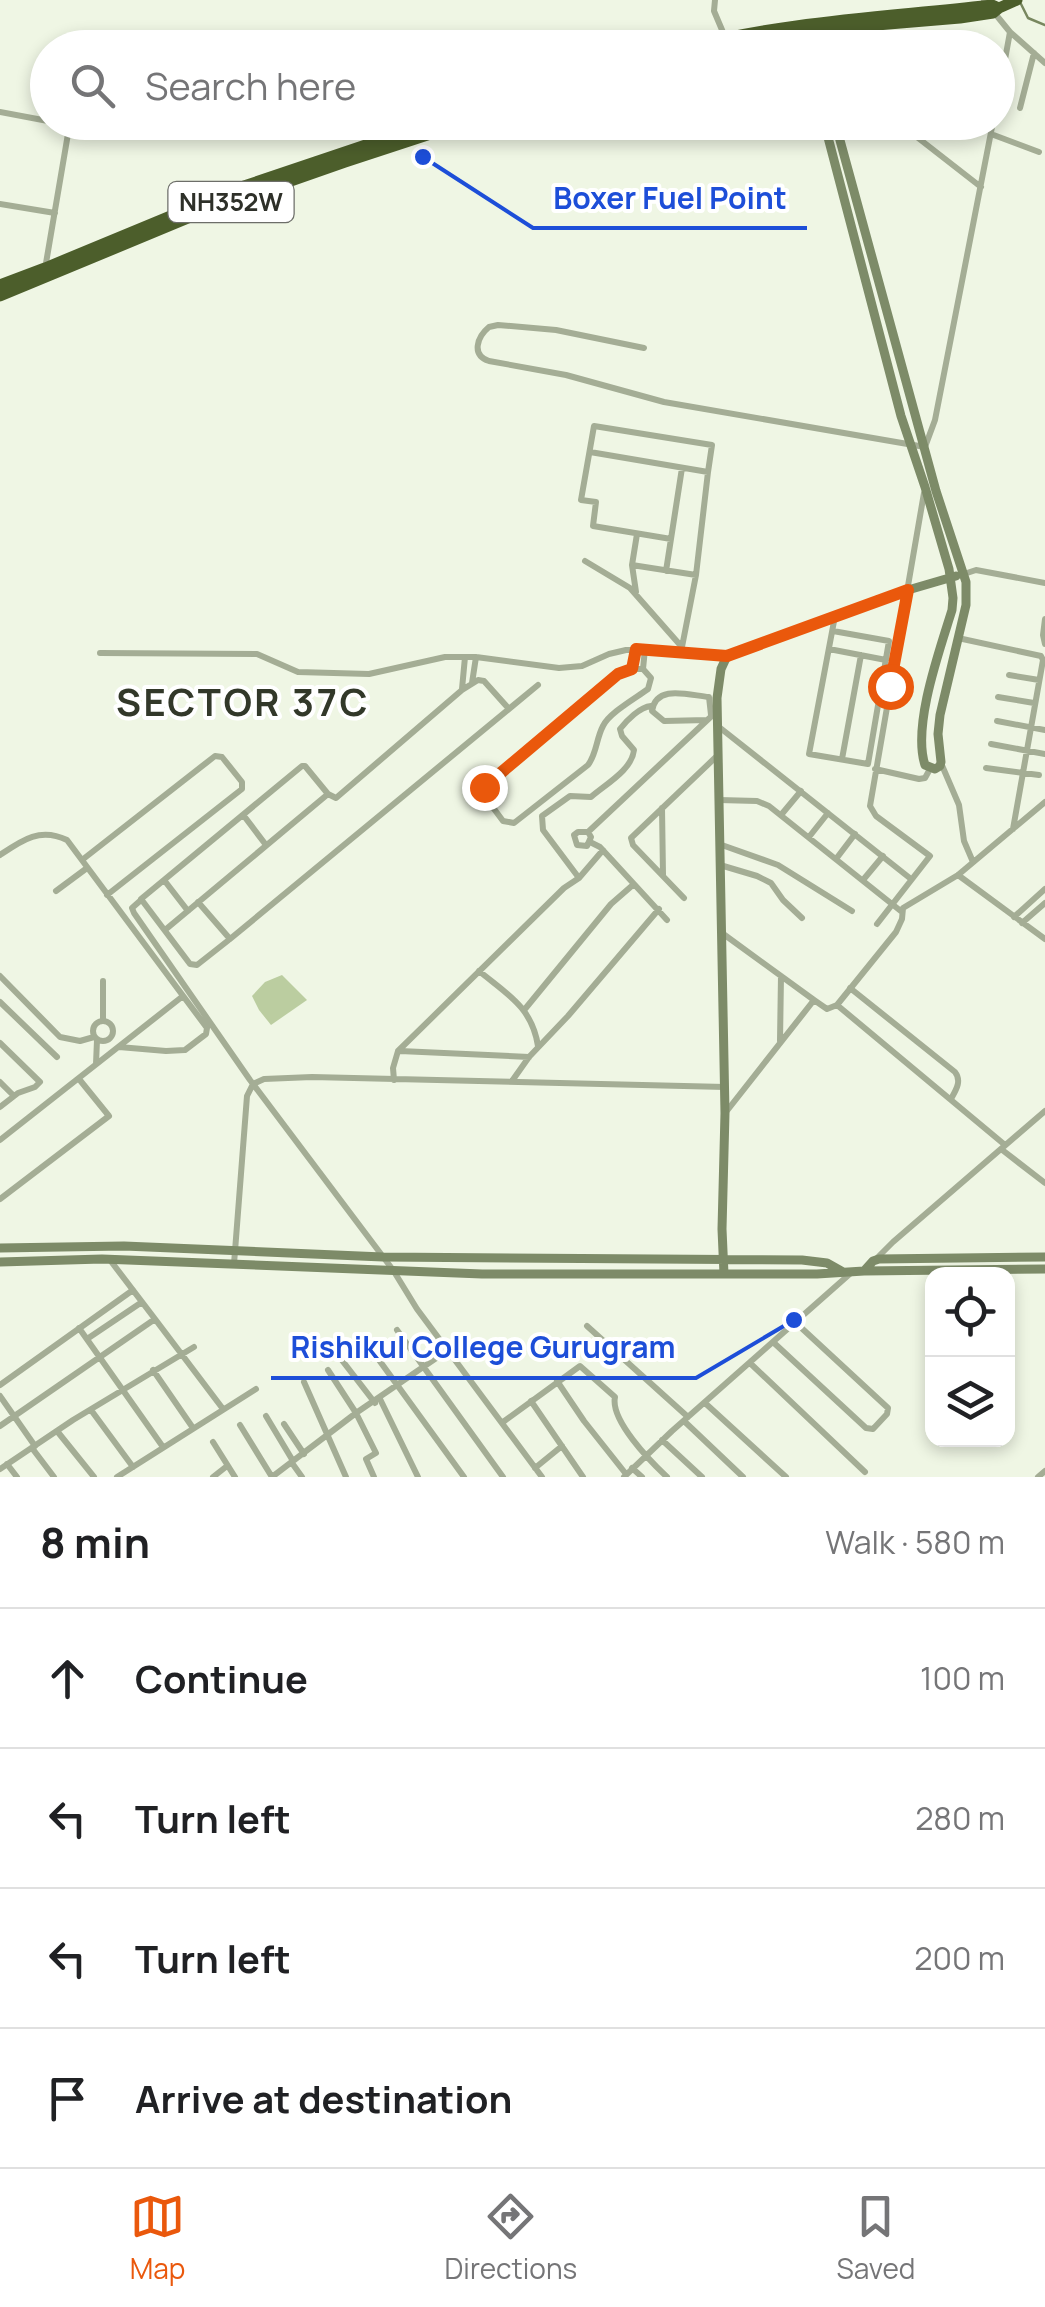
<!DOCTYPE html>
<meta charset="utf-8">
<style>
:root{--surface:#fff;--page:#f6f6f6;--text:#202124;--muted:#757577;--line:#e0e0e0;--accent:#ea580c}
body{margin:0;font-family:Manrope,sans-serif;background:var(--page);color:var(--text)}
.controls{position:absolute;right:30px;bottom:30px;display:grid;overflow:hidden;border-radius:20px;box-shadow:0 5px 15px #0003}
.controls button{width:90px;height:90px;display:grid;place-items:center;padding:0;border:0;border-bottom:2px solid var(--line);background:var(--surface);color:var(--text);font:50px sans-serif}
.stop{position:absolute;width:30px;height:30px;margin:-22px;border:8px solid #ea580c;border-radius:50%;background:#fff}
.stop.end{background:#ea580c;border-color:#fff;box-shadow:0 2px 10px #0008}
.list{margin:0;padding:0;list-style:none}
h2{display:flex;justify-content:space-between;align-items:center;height:130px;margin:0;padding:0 40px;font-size:42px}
h2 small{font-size:32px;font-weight:400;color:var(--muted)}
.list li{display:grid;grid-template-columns:65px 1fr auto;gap:30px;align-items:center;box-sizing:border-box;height:140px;padding:0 40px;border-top:2px solid var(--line)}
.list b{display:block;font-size:38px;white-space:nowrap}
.list em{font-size:32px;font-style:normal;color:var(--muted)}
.icon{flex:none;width:55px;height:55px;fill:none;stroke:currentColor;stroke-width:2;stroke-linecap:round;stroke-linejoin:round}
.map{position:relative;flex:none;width:1045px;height:1477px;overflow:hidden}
.search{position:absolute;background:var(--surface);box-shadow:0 5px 15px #0003;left:30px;right:30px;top:30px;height:110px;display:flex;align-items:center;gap:25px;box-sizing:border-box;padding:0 35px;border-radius:55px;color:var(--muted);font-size:38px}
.sheet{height:690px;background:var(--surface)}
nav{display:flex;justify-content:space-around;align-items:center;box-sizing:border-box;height:140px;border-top:2px solid var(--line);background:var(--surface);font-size:28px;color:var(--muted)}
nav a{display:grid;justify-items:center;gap:5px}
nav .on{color:var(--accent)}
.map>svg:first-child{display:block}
.green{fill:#bbcda0}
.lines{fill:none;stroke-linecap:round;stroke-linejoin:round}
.stream{stroke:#78875f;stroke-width:2.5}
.street{stroke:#a4ad95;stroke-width:6}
.secondary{stroke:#7d8b68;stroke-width:9}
.highway{stroke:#4c5e2b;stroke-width:11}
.route{stroke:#ea580c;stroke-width:12}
.labels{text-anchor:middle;stroke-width:8;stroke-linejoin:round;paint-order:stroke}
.shield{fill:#fff;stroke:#6d6e69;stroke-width:2.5}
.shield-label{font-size:25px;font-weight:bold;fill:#2e3029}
.district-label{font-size:38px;font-weight:bold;letter-spacing:2.5px;fill:#323829;stroke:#fff}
.leader{fill:none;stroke:#1d4ed8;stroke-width:4}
.callout-dot{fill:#1d4ed8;stroke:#fff;stroke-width:4}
.callout-label{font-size:30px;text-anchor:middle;font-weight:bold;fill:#1d4ed8;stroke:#fff;stroke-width:8;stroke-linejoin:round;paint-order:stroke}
</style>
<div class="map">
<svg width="1045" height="1477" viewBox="0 0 1045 1477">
<rect width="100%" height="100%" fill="#eff6e4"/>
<path class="green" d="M282 975 307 1000 271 1025 259 1010 252 996 265 982Z"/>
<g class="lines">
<path class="stream" d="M1021 4 1028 18 1045 25"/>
<path class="street" d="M715 0 714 11 725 37
M984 0 1010 32 1045 63
M998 98 1010 32
M1020 108 1034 53
M0 112 48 121
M913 134 981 187
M991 134 1039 152
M0 204 55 213
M45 269 70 122
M644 348 556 330 498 325 489 327C477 337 471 355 489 361L566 375 664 402 925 447 935 420 993 122
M590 452 708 472 696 575 681 652
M671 539 593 526 596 502 581 500 594 426 712 445 708 472
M585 561 630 588 681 646
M632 565 696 575
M666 571 682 468
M964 574 976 570 1045 583
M636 592 632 565 637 534
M1045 619 1043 635 1045 644
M833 631 889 641 868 764 809 754 835 616
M958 638 1041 656 1043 660 1013 829
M829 649 886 660
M100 653 257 654 298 672 369 674 445 657H476L559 668 582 666 609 654 626 650 658 649 727 656
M630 669H643L651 678 648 689C636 698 609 713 603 726 596 739 597 753 588 765L514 823 503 821 483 794 484 787 618 674Z
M633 669 636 649
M643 669 645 649
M1009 675 1039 680
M472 683 476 657
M462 689 465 657
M998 697 1034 703
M509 709 484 681 478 680 462 690 336 798 328 794 305 766H302L141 899 190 964 197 965 230 939 538 685
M707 720 664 721 652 711C656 684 688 695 709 697L711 715
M997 721 1045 730
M719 727 911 879
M991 744 1045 754
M842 759 861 655
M941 763 959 805 964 841 973 862
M986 768 1039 775
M875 769 919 779 925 778 930 769
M719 800 757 801 769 806 902 912
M662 808 663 875
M781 815 801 791
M244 816 266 845
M588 832 591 837 587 846 577 845 574 835 578 832H588L717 711
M809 837 828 813
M590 842 600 847 667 920
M719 844 778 865 852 911
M0 855C22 840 40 827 67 840L207 1028 206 1034 185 1050 166 1051 119 1047
M836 859 855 834
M82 860 215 756 222 757 242 782V789L107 895
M720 865 757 876 771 883 783 900 802 918
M958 875 1045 939
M579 878 543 830 542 816 570 796 591 797C606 784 632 770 634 750L622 736 620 729C627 720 640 707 651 706
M164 880 188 911
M863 880 883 856
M56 891 87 868
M684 898 633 845 631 838 718 755
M141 900 132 908 134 913 250 1080 393 1270 417 1309 542 1477
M198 902 230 939
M1014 917 1045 889
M1022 923 1045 903
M877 924 930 856 876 816 870 806 924 493
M165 930 328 794
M722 933 814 1000
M479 971C507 994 532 1007 538 1046
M0 976 60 1037 80 1041 94 1037
M103 981V1021
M850 988 955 1072C962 1081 956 1090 951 1099
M0 1002 57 1057
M837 1005 1005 1145
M525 1009 611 904 634 884
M93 1031a10 10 0 1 1 20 0a10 10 0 1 1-20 0Z
M780 1041 781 976
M0 1043 40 1082 35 1087 18 1093 0 1107
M400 1051 529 1057
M96 1064 97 1040
M394 1080 393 1068 398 1051 564 888 579 878 603 850
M512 1081 529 1057 568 1016 659 909
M0 1082 14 1096
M726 1112 814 1000 827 1009 837 1005 896 932 902 919 903 908 958 875 1045 802
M0 1140 183 996
M1001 1149 1045 1183
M0 1199 109 1116 79 1079
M874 1261 893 1242 1045 1111
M234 1264 247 1096 253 1084 264 1079 312 1077 725 1087
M155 1319 223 1409
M587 1326 688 1417
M79 1328 163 1447
M397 1330 503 1477
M87 1339 142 1302
M773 1342 866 1428 873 1429 887 1414 888 1408 795 1322
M371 1349 464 1477
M341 1359 375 1403
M751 1364 865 1472
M153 1370 193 1428
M328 1370 356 1413 376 1453 366 1459 374 1477
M557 1381 584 1421 626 1474
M304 1382 346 1477
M0 1385 133 1290
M0 1396 35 1446
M380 1399 418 1477
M531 1401 583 1477
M705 1403 786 1477
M91 1410 133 1467
M266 1416 293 1461
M684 1421 743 1477
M503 1422 580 1366 615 1397C610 1420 650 1461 667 1477
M284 1424 304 1454
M240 1425 272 1477
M0 1426 155 1319 110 1260
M57 1431 94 1477
M662 1440 702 1477
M213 1442 235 1477
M32 1448 54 1477
M292 1463 302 1477
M7 1464 17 1477
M535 1468 562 1446
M632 1468 642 1477
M0 1469 73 1420 194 1347
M117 1477 256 1389
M213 1477 227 1466
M272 1477 356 1413 448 1350
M624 1477 672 1431 852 1272
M1038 1477 1045 1471"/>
<path class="secondary" d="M816 48 822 31
M824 122 901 416 925 487 949 569 953 598 952 610C940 649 912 726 925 765L935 769 940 766 941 762 938 734 940 715 966 605V582L936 491 835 122
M0 1248 124 1246 383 1257 802 1260 827 1263 843 1272
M0 1262 102 1259 482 1274H817L864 1271 1045 1269
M864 1271 873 1261 879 1259 1045 1257
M724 1274 722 1229 725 1113 717 698 721 669 727 656 908 590 956 576"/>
<path class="highway" d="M683 48C784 21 889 17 992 5L999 8
M726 48 841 28 960 18 993 13 999 8 1017 0
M0 285 45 268 238 188 434 122
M0 296 205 211 345 162 467 122"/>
</g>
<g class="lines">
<path class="route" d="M484 787 618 674 632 669 636 649 727 656 908 590 890 686"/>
</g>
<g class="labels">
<rect class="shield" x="168.5" y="182" width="125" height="40" rx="8"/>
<g class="shield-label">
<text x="231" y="211">NH352W</text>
</g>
<g class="district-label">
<text x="243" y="716">SECTOR 37C</text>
</g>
</g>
<path class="leader" d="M423 157L533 228H807M794 1320L696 1378H271"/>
<g class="callout-dot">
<circle cx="423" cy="157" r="10"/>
<circle cx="794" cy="1320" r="10"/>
</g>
<g class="callout-label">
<text x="670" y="209">Boxer Fuel Point</text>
<text x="483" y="1358">Rishikul College Gurugram</text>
</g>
</svg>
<div class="controls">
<button><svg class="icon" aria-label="locate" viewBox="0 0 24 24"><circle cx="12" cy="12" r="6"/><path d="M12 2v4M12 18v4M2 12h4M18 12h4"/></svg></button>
<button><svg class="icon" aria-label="layers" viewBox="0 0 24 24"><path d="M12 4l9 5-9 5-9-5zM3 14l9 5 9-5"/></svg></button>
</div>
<div class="stop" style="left:890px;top:686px"></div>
<div class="stop end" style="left:484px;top:787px"></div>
<div class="search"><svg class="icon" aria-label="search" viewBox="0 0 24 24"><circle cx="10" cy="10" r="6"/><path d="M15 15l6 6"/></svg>Search here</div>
</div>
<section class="sheet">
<h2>8 min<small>Walk · 580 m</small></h2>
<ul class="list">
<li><svg class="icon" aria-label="ahead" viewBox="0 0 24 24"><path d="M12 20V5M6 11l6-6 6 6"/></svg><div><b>Continue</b></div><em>100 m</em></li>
<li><svg class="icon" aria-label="left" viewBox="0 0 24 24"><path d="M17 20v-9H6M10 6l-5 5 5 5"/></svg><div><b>Turn left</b></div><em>280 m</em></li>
<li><svg class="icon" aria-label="left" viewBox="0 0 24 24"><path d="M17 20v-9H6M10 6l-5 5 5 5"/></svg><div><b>Turn left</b></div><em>200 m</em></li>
<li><svg class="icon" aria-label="arrive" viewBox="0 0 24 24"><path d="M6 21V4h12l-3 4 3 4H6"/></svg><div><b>Arrive at destination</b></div></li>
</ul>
</section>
<nav>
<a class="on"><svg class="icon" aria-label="map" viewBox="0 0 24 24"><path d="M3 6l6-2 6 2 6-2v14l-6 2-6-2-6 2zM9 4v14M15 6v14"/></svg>Map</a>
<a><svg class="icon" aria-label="directions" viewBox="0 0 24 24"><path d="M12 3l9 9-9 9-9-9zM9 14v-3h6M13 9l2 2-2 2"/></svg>Directions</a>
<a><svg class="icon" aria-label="saved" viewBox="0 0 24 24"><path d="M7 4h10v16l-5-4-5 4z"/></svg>Saved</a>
</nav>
